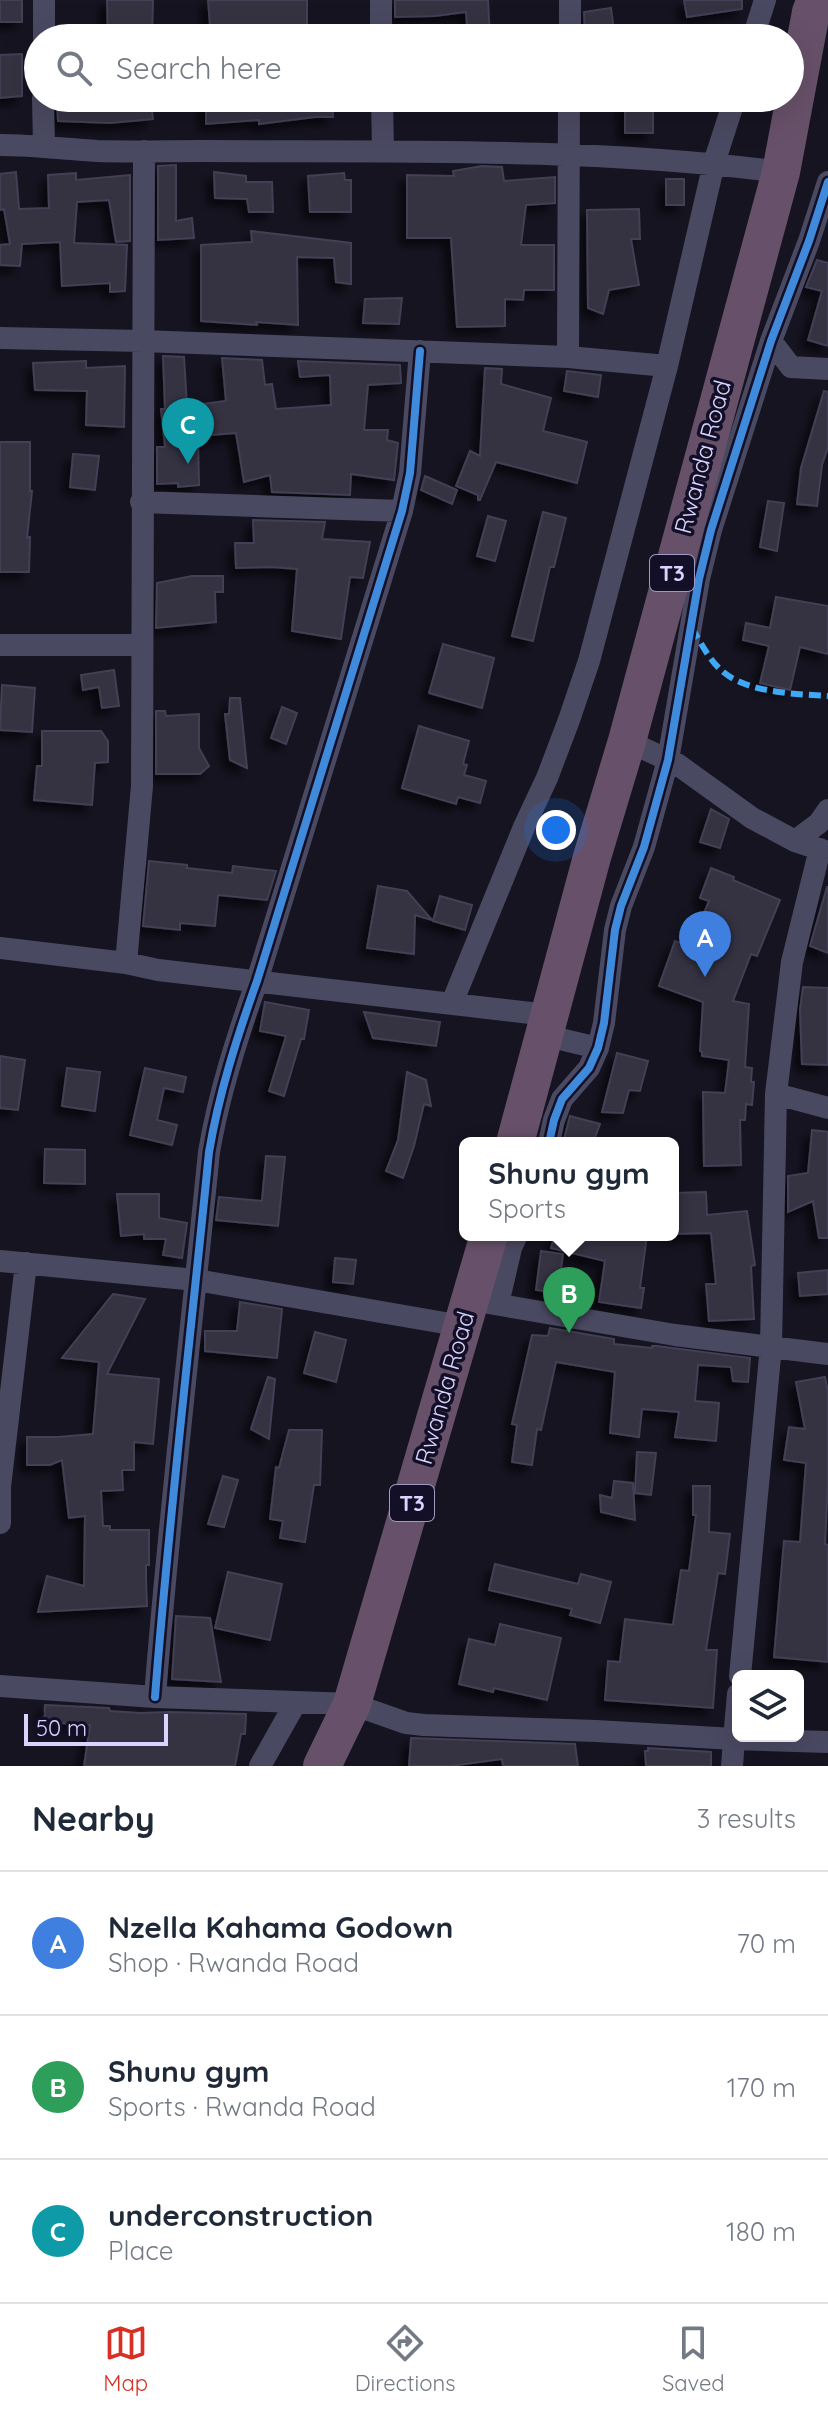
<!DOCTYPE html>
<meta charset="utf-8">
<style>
:root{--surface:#fff;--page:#f6f6f7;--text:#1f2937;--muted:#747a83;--line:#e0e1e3;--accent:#d93025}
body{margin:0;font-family:Quicksand,sans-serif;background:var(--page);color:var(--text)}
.controls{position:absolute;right:24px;bottom:24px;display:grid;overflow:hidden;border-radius:12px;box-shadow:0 8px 32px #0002}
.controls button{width:72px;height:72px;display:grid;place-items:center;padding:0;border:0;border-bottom:2px solid var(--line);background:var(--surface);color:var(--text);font:40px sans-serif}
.scale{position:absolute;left:24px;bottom:20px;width:144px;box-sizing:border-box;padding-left:8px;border:4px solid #d9d4ff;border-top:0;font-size:22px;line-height:28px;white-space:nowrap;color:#d9d4ff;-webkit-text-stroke:6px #130f26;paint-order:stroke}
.you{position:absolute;left:556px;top:830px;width:28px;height:28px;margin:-20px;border:6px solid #fff;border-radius:50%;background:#1a73e8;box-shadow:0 0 0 12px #1a73e833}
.badge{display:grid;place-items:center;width:52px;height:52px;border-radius:50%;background:var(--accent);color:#fff;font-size:26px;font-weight:700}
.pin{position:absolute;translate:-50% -66px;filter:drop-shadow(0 2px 4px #0008)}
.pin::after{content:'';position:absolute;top:42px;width:28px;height:24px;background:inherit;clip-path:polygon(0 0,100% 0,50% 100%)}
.popup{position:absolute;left:459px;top:1137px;width:220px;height:104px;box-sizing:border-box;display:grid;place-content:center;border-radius:12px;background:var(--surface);filter:drop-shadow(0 2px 6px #0005);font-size:26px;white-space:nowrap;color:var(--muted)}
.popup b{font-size:30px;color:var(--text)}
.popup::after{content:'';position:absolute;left:50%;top:100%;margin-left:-16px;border:16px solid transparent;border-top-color:var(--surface)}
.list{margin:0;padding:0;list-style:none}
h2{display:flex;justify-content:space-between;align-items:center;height:104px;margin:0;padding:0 32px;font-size:34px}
h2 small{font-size:26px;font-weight:400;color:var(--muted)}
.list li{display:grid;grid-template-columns:52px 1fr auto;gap:24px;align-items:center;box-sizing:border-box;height:144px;padding:0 32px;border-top:2px solid var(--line)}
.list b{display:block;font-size:30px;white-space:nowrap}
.list p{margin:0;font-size:26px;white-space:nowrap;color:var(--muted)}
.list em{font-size:26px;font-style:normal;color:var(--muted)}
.icon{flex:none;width:44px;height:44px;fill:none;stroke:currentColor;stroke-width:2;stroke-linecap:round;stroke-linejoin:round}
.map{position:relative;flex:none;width:828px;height:1766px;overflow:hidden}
.search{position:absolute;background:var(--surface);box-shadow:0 8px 32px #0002;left:24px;right:24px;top:24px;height:88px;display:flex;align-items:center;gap:20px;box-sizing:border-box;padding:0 28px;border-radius:44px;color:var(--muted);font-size:30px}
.sheet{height:536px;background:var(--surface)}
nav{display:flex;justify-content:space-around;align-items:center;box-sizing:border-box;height:112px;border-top:2px solid var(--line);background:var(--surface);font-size:22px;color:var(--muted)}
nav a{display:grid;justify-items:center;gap:4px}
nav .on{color:var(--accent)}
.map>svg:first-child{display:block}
.building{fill:#343243;stroke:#433f54;stroke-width:2;filter:url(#shadow)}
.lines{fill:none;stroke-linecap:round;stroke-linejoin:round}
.street{stroke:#4a4962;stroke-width:22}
.highway{stroke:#67516a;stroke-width:38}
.quiet{stroke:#3fa9f5;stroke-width:6;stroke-dasharray:12 6;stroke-linecap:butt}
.cycleway-casing{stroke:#130f26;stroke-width:13}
.cycleway{stroke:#408adc;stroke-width:8}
.labels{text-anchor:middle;stroke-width:7;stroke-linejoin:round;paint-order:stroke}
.shield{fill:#130f26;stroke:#9e99be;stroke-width:2}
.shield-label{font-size:22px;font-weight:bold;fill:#d9d4ff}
.street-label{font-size:24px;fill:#d9d4ff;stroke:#130f26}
</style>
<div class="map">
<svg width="828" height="1766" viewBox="0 0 828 1766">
<defs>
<filter id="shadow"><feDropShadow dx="-7" dy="7" stdDeviation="4" flood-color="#0009"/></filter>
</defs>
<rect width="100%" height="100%" fill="#161421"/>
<path class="building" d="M0 0H22V22H0Z
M107 0H153L152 38H108Z
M208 0H307V32L275 38H211Z
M395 0H488L490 38H468L466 12 435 16 395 17Z
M684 0H742V9L687 17Z
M611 8 614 31 585 35 584 12Z
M22 54V96L0 98V55Z
M57 98H105V107L151 103 153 119 110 123 58 121Z
M206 98H332L333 117H315L259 124V120L206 124Z
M625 98H653V133H625Z
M176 165V221L192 218 194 238 158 240V166Z
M482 166 502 167 504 181 555 177V203L526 205 521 245H554V290H524L523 300 505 299V326L457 327 451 238H407V175L454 176 453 171Z
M16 172 19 209 49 208 48 175 76 173V180L130 175V241L116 242 109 200 77 202 74 243 127 245 125 291 110 292V283L62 286 60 242 22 244 20 266 0 265V245L10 244 4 209 0 210V174Z
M214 172 246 176V182H272L273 212H249L247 199 215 198Z
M344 173 345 180H351V212H310L308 176Z
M666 179H684V205H666Z
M639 209 640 239H631L639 285 609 290 603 314 588 308 587 210Z
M251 231 351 243V284L336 282 334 258 297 257 298 325 256 322 257 325 201 321V245L252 242Z
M817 260 828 263V346L808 340 822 291 806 287Z
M402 298 399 324 363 323 365 299Z
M163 356 184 357 187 406 226 401 222 358 262 360 265 385 272 384 276 409 331 405 330 375 300 377 298 361 400 365 401 383 368 385 364 430H388L387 440 398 443 394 480 351 474 350 495 272 492 270 475 244 482 236 433 198 436 199 485 178 487V483L157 484V447H165L161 409H165Z
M86 361V368L125 366 124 427 86 425 87 391 35 390 33 363Z
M485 368 502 369 501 384 551 398 543 431 587 442 577 483 496 462 480 500H478V495L456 486 470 451 480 456Z
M567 371 601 375 598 397 564 391Z
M824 391 828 392V447L822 465 817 506 797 504 801 468Z
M0 442H30V491H32L27 538 30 537 29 572H0Z
M73 454 99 456 95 490 70 487Z
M425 476 457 490 452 504 421 490Z
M768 501 784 503 777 551 760 547Z
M543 512 566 518 554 567H550L533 641 512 636Z
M488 516 506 521 495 561 477 556Z
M253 520 325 522 322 539 370 542 363 578 350 577 341 639 292 631 297 569 271 567 236 568 235 543H254Z
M192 576H223V592H215L216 622 156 628 157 583Z
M776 597 828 606V654L800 647 790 690 760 683 769 646 743 640 746 623 770 628Z
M443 644 494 658 482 708 429 693Z
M114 670 119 706 102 708 99 687 83 690 81 675Z
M2 685 35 688 32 732 0 730Z
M230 698H240L247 768 230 760 225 714H229Z
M282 707 297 713 286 744 271 738Z
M156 711H165L166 716 199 714V748L209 766 200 774H156Z
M419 726 469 741 463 764 467 765 464 775 486 781 480 803 458 797 456 804 402 788Z
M42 731H101L108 741V762L95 763 92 805 34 800 37 766H42Z
M711 809 729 819 720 848 700 842Z
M149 861 187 865V868L232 873 233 866 276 871 267 900 218 895 215 926 180 923V930L143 926Z
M711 868 734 877 733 880 780 900 757 956 751 954 733 1001 749 1004 745 1067 752 1068 751 1082H754L752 1105 746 1104 745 1120H740L741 1165 704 1166 703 1092 725 1093 729 1060 702 1056V1052L700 1051 703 1002 659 986 675 941 690 947 709 901 700 898Z
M378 886 407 891 432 920 415 915 414 954 367 948Z
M827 887H828V953L810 946Z
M440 896 472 905 465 930 433 921Z
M803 987 828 988V1065L802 1064 800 1010Z
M265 1002 309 1010 304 1039H301L284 1096 269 1091 286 1036 260 1031Z
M364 1012 440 1022 436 1046 373 1038Z
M617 1053 648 1061 640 1091 629 1090 623 1113 602 1112Z
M0 1056 25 1060 18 1110 0 1108Z
M67 1068 100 1072 95 1111 62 1106Z
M145 1068 186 1077 183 1092 164 1088 157 1120 177 1125 172 1145 130 1135Z
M407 1072 426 1080 431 1106 424 1104 414 1146 403 1178 386 1171 398 1140Z
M570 1116 600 1124 593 1143H563Z
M812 1130 828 1132V1238H819L813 1201 788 1212V1176L808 1173Z
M45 1149 85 1150V1184L44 1183Z
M266 1156 285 1157 278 1226 216 1220 219 1197 262 1201Z
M706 1192 707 1215 747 1211 755 1265 751 1266 754 1319 709 1321 706 1284H716L711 1233 673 1234V1193Z
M117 1194H159V1218L187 1223 182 1258 163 1255 166 1239H144V1234L121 1236Z
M555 1235H647L640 1288H644L641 1308 599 1302 605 1261 551 1248Z
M541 1251 563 1254 558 1293 536 1290Z
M335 1258 356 1260 353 1284 333 1282Z
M828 1270V1294L800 1296 798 1273Z
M113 1294 145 1299 107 1374 159 1379 153 1444 134 1442V1470H122L123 1490 101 1491 103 1526H110V1530H149V1565H146V1579L147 1606 38 1612 47 1576 84 1586 85 1516 69 1518 62 1460 50 1465H27V1437H58L93 1434 99 1362 62 1358Z
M240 1302 282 1309 277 1358 205 1351V1331H237Z
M550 1328 614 1339V1344L652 1348V1346H657L750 1358 748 1382 733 1381 731 1367 698 1365 695 1401 719 1403 716 1441 675 1437 679 1412 642 1409 639 1437 610 1433 615 1372 556 1362 541 1430 537 1429 532 1465 512 1462 517 1425 512 1424 532 1335 548 1336Z
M315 1332 346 1340 336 1382 304 1373Z
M268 1377 275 1379 269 1439 251 1429Z
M825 1377 828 1392V1481L825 1544 828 1545V1662L774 1657 784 1541 800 1542 806 1463 784 1460 789 1427 805 1429 796 1382Z
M289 1430H322L320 1485H314L305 1542 280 1538 283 1521 270 1519 276 1467 279 1468Z
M637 1452 656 1453 651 1495 635 1493Z
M223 1476 238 1480 224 1527 208 1524Z
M614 1481 633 1483 635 1520 601 1512 600 1495 612 1498Z
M693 1486H710L709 1532 730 1534 725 1574 718 1573 706 1650H717L713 1708 605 1700 608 1661 620 1662 625 1619 673 1625 681 1570 689 1571 696 1515H693Z
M495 1564 578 1584 581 1574 611 1582 600 1623 570 1615 572 1609 489 1590Z
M228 1572 282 1584 270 1640 215 1628Z
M176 1616 210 1618 221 1682 172 1679Z
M500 1624 561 1638 547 1700 494 1688 493 1692 459 1684 469 1639 495 1645Z
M45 1705 109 1708 110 1711 140 1713 169 1712 246 1714 245 1734H241L235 1766H84L90 1725 44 1722Z
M411 1738 575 1744 578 1766H503L502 1759 450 1766H409Z
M648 1748 711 1752V1766H646L645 1751H648Z"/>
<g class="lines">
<path class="street" d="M44 0V38
M381 0V38
M570 38V0
M753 38 765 0
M43 98 44 145
M382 98 383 151
M0 145C33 145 64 149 97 151 131 152 165 151 200 151 393 152 589 147 781 172
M0 338 142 341 568 357 667 366
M771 341 791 367 828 369
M568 357 569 98
M141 502 402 511
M0 645H141
M627 741 677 764 752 818 795 841 828 852
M795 841 819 823 828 810
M0 948 126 963 158 970 548 1015
M126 963 142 786 144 151
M452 1003 524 827 547 778 569 720 589 661 667 366 714 163 735 98
M543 1035 598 1048
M776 1094 828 1108
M549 1143 554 1120 562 1099 589 1068 598 1048 604 1023 615 930 621 906 644 847 668 760 699 579 711 530 771 341 809 241 828 182
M0 1261 196 1280 462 1326
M471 1300 675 1335 828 1354
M498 1304 511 1248 517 1235
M0 1523V1487L26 1263
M740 1676 771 1346 776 1094 792 962 820 849
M0 1686 155 1697 352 1704 406 1723 424 1725 596 1731 734 1739 732 1766
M738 1694 734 1739 828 1742
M155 1697C169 1515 191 1334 209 1152 219 1093 237 1037 257 981L402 511 410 473 420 351
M260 1766 296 1702"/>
<path class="highway" d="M515 1143 592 857 627 741 781 172 811 12 816 0
M322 1766 352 1704 489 1235"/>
<path class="quiet" d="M692 628C700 641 708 658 720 669 744 693 796 694 828 696"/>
<defs>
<path id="cycleway" d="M549 1143 554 1120 562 1099 589 1068 598 1048 604 1023 615 930 621 906 644 847 668 760 699 579 711 530 771 341 809 241 828 182
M155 1697C169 1515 191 1334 209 1152 219 1093 237 1037 257 981L402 511 410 473 420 351"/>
</defs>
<use href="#cycleway" class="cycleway-casing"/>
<use href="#cycleway" class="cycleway"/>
</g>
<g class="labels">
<g class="shield">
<rect x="650" y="555" width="44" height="36" rx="6"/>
<rect x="390" y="1485" width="44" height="36" rx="6"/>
</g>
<g class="shield-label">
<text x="672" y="581">T3</text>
<text x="412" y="1511">T3</text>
</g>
<g class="street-label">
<text transform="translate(703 457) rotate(-75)" y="8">Rwanda Road</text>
<text transform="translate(445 1388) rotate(-74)" y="8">Rwanda Road</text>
</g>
</g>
</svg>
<div class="controls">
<button><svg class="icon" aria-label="layers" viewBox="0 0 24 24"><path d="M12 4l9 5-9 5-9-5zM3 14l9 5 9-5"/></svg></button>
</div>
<div class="scale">50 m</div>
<div class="you"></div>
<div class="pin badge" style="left:705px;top:977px;background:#3f7fe0">A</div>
<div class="pin badge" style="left:569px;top:1333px;background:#2e9e5b">B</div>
<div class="popup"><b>Shunu gym</b>Sports</div>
<div class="pin badge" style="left:188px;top:464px;background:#0f9aa8">C</div>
<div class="search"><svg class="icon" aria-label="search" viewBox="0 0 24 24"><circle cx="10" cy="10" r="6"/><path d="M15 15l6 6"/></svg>Search here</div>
</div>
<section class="sheet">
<h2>Nearby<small>3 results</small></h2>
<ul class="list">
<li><span class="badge" style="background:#3f7fe0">A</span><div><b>Nzella Kahama Godown</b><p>Shop · Rwanda Road</p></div><em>70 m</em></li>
<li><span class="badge" style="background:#2e9e5b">B</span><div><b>Shunu gym</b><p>Sports · Rwanda Road</p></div><em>170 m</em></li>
<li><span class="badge" style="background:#0f9aa8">C</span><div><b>underconstruction</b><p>Place</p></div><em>180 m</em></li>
</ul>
</section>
<nav>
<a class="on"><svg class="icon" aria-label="map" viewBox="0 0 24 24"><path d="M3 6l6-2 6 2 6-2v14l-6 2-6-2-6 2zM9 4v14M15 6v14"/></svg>Map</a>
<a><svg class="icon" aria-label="directions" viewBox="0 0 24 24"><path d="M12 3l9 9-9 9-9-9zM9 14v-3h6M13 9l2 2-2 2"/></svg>Directions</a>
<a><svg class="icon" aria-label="saved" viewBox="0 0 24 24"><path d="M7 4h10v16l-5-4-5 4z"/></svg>Saved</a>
</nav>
